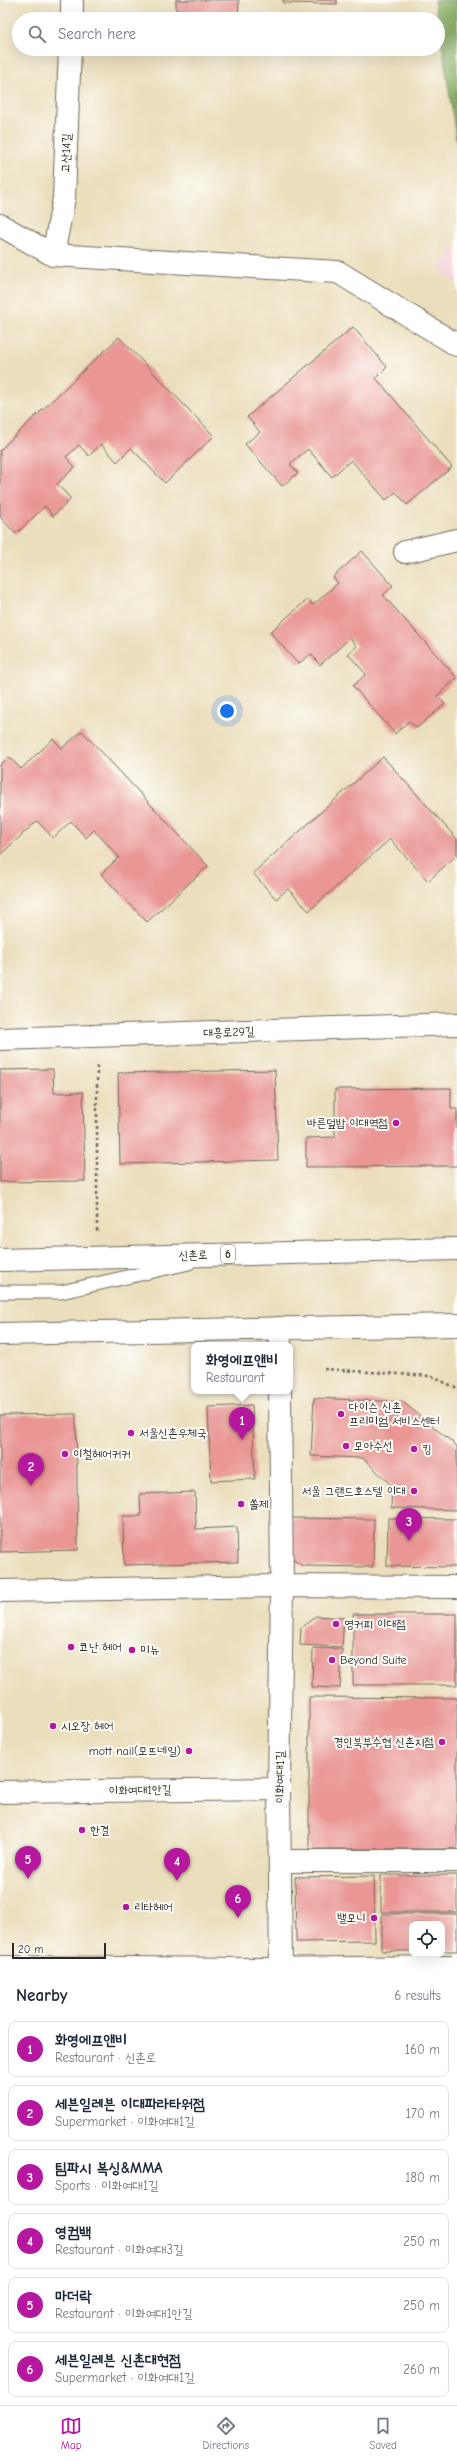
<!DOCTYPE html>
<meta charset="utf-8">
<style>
:root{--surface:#fff;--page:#f6f6f7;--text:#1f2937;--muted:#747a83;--line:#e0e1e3;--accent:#b5179e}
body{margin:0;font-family:"Comic Neue","Poor Story",sans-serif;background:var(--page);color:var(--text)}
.controls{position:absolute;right:12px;bottom:12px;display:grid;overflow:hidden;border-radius:8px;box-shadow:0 4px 16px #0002}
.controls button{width:36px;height:36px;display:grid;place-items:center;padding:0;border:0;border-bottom:1px solid var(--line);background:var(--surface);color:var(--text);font:20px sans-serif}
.scale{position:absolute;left:12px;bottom:10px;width:94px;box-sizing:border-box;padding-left:4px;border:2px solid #2b2b2b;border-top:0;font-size:11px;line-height:14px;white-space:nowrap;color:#2b2b2b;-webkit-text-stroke:3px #fdfcf7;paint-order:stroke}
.you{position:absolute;left:227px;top:711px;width:14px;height:14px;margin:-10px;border:3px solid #fff;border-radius:50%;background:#1a73e8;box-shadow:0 0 0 6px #1a73e833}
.badge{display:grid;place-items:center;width:26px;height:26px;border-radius:50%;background:var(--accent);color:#fff;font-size:13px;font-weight:700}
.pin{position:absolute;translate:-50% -33px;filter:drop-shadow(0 1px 2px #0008)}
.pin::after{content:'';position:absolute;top:21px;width:14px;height:12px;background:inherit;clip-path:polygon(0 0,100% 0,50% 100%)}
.popup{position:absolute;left:191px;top:1342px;width:102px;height:52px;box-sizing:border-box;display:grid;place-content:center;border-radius:8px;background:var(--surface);filter:drop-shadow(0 1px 3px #0005);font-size:13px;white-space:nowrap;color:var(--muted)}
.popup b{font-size:15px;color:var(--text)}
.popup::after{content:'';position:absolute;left:50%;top:100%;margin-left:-8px;border:8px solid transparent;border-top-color:var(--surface)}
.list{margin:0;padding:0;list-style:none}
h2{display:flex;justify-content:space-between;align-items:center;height:52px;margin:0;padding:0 16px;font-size:17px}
h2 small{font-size:13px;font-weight:400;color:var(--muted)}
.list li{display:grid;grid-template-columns:26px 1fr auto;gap:12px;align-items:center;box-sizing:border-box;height:56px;margin:0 8px 8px;padding:0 8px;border:1px solid var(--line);border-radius:8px}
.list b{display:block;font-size:15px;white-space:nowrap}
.list p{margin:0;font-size:13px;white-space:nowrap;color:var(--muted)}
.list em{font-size:13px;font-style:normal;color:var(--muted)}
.icon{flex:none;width:22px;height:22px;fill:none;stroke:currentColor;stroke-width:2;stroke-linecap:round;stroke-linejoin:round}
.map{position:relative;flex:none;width:457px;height:1969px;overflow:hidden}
.search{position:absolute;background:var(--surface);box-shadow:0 4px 16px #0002;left:12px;right:12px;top:12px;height:44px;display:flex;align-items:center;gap:10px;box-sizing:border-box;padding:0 14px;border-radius:22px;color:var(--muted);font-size:15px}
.sheet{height:436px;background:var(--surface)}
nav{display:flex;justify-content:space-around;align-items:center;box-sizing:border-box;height:56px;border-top:1px solid var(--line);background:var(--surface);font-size:11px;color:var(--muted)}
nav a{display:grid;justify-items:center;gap:2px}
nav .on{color:var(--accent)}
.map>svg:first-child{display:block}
.built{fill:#f5cfd9}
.forest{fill:#82a960;stroke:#566a46}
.building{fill:#e99694}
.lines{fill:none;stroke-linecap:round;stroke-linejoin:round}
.service-casing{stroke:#6e6a5e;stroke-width:15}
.minor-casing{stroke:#6e6a5e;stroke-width:24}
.primary-casing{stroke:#6e6a5e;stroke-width:24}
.path{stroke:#6e6a5e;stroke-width:2.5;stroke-dasharray:3 3;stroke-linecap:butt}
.service{stroke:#fff;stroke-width:13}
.minor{stroke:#fff;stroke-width:22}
.primary{stroke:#fff;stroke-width:22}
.poi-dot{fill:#b5179e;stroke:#fdfcf7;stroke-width:1.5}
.labels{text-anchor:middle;stroke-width:4;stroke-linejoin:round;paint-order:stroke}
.shield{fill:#fdfcf7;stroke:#6a6a68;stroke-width:1}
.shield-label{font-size:11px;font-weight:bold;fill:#2b2b2b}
.street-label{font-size:12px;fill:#2b2b2b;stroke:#fdfcf7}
.poi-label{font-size:12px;fill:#2b2b2b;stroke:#fdfcf7;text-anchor:start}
</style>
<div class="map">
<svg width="457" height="1969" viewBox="0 0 457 1969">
<rect width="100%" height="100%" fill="#fdfcf7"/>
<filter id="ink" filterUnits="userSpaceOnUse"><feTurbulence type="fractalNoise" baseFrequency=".025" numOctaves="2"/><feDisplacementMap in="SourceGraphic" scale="8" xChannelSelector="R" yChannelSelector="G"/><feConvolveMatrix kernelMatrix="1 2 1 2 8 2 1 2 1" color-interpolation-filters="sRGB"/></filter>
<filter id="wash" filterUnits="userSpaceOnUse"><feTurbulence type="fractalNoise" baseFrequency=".012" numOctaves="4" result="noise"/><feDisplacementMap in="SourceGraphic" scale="16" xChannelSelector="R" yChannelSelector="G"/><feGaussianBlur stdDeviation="0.9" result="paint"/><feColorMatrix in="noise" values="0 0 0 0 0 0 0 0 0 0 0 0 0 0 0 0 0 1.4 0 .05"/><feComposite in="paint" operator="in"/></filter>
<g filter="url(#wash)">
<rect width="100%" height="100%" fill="#ebdebc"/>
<path class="built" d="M457 246V285L439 267Z"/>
<path class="forest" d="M434 0H457V144L438 19Z"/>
<g id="blocks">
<path class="building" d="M176 0H239L238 19H176Z
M283 0H337V4L283 3Z
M353 327 387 367 376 378 452 467 407 505 396 492 386 500 351 460 332 477 308 449 290 464 298 473 282 486 245 444 260 432 247 417Z
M119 337 214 436 165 483 131 448 117 462 101 444 89 456 79 445 66 457 75 467 57 484 71 499 53 516 45 506 16 534 0 517V450Z
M362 551 393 586 383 595 457 678 437 696 445 704 417 728 409 721 395 734 353 686 366 674 348 654 357 646 350 638 320 665 311 654 298 664 270 632 308 599 313 605 338 583 333 577Z
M82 731 208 866 147 922 101 874 119 857 94 830 86 838 71 821 53 838 37 821 0 855V765L9 757 21 769 53 739 62 748Z
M383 757 457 839V855L428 881 390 839 309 911 288 889 276 899 253 873Z
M53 1069 54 1093 83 1092 85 1181 0 1182V1070Z
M275 1070 278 1160 120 1164 118 1073Z
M451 1088V1109H457V1166L306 1167V1138L335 1137V1089Z
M314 1398 403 1402 457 1446V1510L391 1508 392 1486 363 1458 311 1456Z
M252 1405 255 1479 211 1481 208 1407Z
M76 1414 78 1550 0 1552V1415Z
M195 1492 196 1529 237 1527 238 1562 124 1565 123 1516H141L140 1494Z
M291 1518 374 1519 373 1567 302 1566 291 1558Z
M388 1518 457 1519V1567L387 1566Z
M353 1614H457V1685H353Z
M316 1616 344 1618 342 1647 300 1645 301 1628Z
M313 1648 342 1649 340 1688 312 1687Z
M309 1697 457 1698V1849H309Z
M381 1875H457V1912H381Z
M374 1876 375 1941 296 1942 295 1877Z
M382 1914H457V1951H442V1924H412V1951H382Z"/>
</g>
</g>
<g filter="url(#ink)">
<use href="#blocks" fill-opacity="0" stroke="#6e6a5e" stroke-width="1"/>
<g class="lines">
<defs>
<path id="service" d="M0 1292H61L189 1263"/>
<path id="minor" d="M72 19V0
M0 225 53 255 338 272 457 345
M53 255 64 198 70 49
M405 552 457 540
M0 1039 457 1024
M279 1328 280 1345
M280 1391 282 1586 279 1789 281 1969
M0 1591 282 1586 457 1587
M0 1792 279 1789
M280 1861H457
M0 1967 245 1969 457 1967"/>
<path id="primary" d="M0 1260 457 1249
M0 1334 457 1325"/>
</defs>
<use href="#service" class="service-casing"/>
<use href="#minor" class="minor-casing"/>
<use href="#primary" class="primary-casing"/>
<path class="path" d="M97 1231V1064
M324 1369 430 1376 457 1388"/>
<use href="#service" class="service"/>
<use href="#minor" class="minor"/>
<use href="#primary" class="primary"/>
</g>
</g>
<g class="poi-dot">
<circle cx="396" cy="1123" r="4"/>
<circle cx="341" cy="1414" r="4"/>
<circle cx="131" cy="1433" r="4"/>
<circle cx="346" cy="1446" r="4"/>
<circle cx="414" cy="1449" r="4"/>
<circle cx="65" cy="1454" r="4"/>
<circle cx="414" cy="1491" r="4"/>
<circle cx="241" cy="1504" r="4"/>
<circle cx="336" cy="1624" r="4"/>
<circle cx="71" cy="1647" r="4"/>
<circle cx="132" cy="1650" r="4"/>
<circle cx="332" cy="1660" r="4"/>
<circle cx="53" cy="1726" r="4"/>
<circle cx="442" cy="1742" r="4"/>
<circle cx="189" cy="1751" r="4"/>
<circle cx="82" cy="1830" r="4"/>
<circle cx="126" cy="1907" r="4"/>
<circle cx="374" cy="1918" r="4"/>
</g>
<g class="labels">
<rect class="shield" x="221" y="1245" width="14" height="18" rx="3"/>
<g class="shield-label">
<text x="228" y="1258">6</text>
</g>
<g class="street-label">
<text transform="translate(66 153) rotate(-88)" y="4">고산14길</text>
<text transform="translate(229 1032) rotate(-2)" y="4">대흥로29길</text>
<text transform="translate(193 1255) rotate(-2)" y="4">신촌로</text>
<text transform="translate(280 1777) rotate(-90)" y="4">이화여대1길</text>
<text transform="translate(140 1790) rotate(-1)" y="4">이화여대1안길</text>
</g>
<g class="poi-label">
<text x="388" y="1127" text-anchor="end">바른덮밥 이대역점</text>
<text x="349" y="1411">다이슨 신촌<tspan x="349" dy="14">프리미엄 서비스센터</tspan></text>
<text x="139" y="1437">서울신촌우체국</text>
<text x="354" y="1450">모아수선</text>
<text x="422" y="1453">킹</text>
<text x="73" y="1458">이철헤어커커</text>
<text x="406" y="1495" text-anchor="end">서울 그랜드호스텔 이대</text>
<text x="249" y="1508">쏠제</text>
<text x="344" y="1628">영커피 이대점</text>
<text x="79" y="1651">코난 헤어</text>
<text x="140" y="1654">미뉴</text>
<text x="340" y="1664">Beyond Suite</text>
<text x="61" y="1730">시오장 헤어</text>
<text x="434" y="1746" text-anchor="end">경인북부수협 신촌지점</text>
<text x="181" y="1755" text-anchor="end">mott nail(모뜨네일)</text>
<text x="90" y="1834">한결</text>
<text x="134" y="1911">리타헤어</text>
<text x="366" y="1922" text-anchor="end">밸모니</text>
</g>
</g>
</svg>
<div class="controls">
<button><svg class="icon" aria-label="locate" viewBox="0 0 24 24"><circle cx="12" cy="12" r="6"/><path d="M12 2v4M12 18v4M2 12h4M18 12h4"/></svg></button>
</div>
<div class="scale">20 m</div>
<div class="you"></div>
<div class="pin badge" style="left:242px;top:1440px">1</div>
<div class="popup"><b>화영에프앤비</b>Restaurant</div>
<div class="pin badge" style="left:31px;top:1486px">2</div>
<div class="pin badge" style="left:409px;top:1541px">3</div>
<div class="pin badge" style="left:177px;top:1881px">4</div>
<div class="pin badge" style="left:28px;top:1879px">5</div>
<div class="pin badge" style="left:238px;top:1918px">6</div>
<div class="search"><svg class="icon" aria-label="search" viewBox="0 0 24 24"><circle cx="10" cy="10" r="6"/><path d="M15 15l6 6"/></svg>Search here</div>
</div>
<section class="sheet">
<h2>Nearby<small>6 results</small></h2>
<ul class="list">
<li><span class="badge">1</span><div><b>화영에프앤비</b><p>Restaurant · 신촌로</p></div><em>160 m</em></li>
<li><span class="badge">2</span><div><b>세븐일레븐 이대파라타워점</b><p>Supermarket · 이화여대1길</p></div><em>170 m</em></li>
<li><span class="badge">3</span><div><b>팀파시 복싱&amp;MMA</b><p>Sports · 이화여대1길</p></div><em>180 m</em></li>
<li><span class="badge">4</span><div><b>영컴백</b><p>Restaurant · 이화여대3길</p></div><em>250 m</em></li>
<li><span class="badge">5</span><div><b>마더락</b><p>Restaurant · 이화여대1안길</p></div><em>250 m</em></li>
<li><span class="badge">6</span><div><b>세븐일레븐 신촌대현점</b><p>Supermarket · 이화여대1길</p></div><em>260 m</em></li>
</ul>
</section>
<nav>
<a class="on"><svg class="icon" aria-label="map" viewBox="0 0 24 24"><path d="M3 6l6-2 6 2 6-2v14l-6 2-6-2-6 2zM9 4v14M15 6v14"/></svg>Map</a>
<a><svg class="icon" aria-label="directions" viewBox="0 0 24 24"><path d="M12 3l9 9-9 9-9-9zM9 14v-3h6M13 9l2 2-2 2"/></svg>Directions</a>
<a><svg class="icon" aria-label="saved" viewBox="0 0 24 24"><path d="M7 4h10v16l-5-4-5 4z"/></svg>Saved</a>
</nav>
